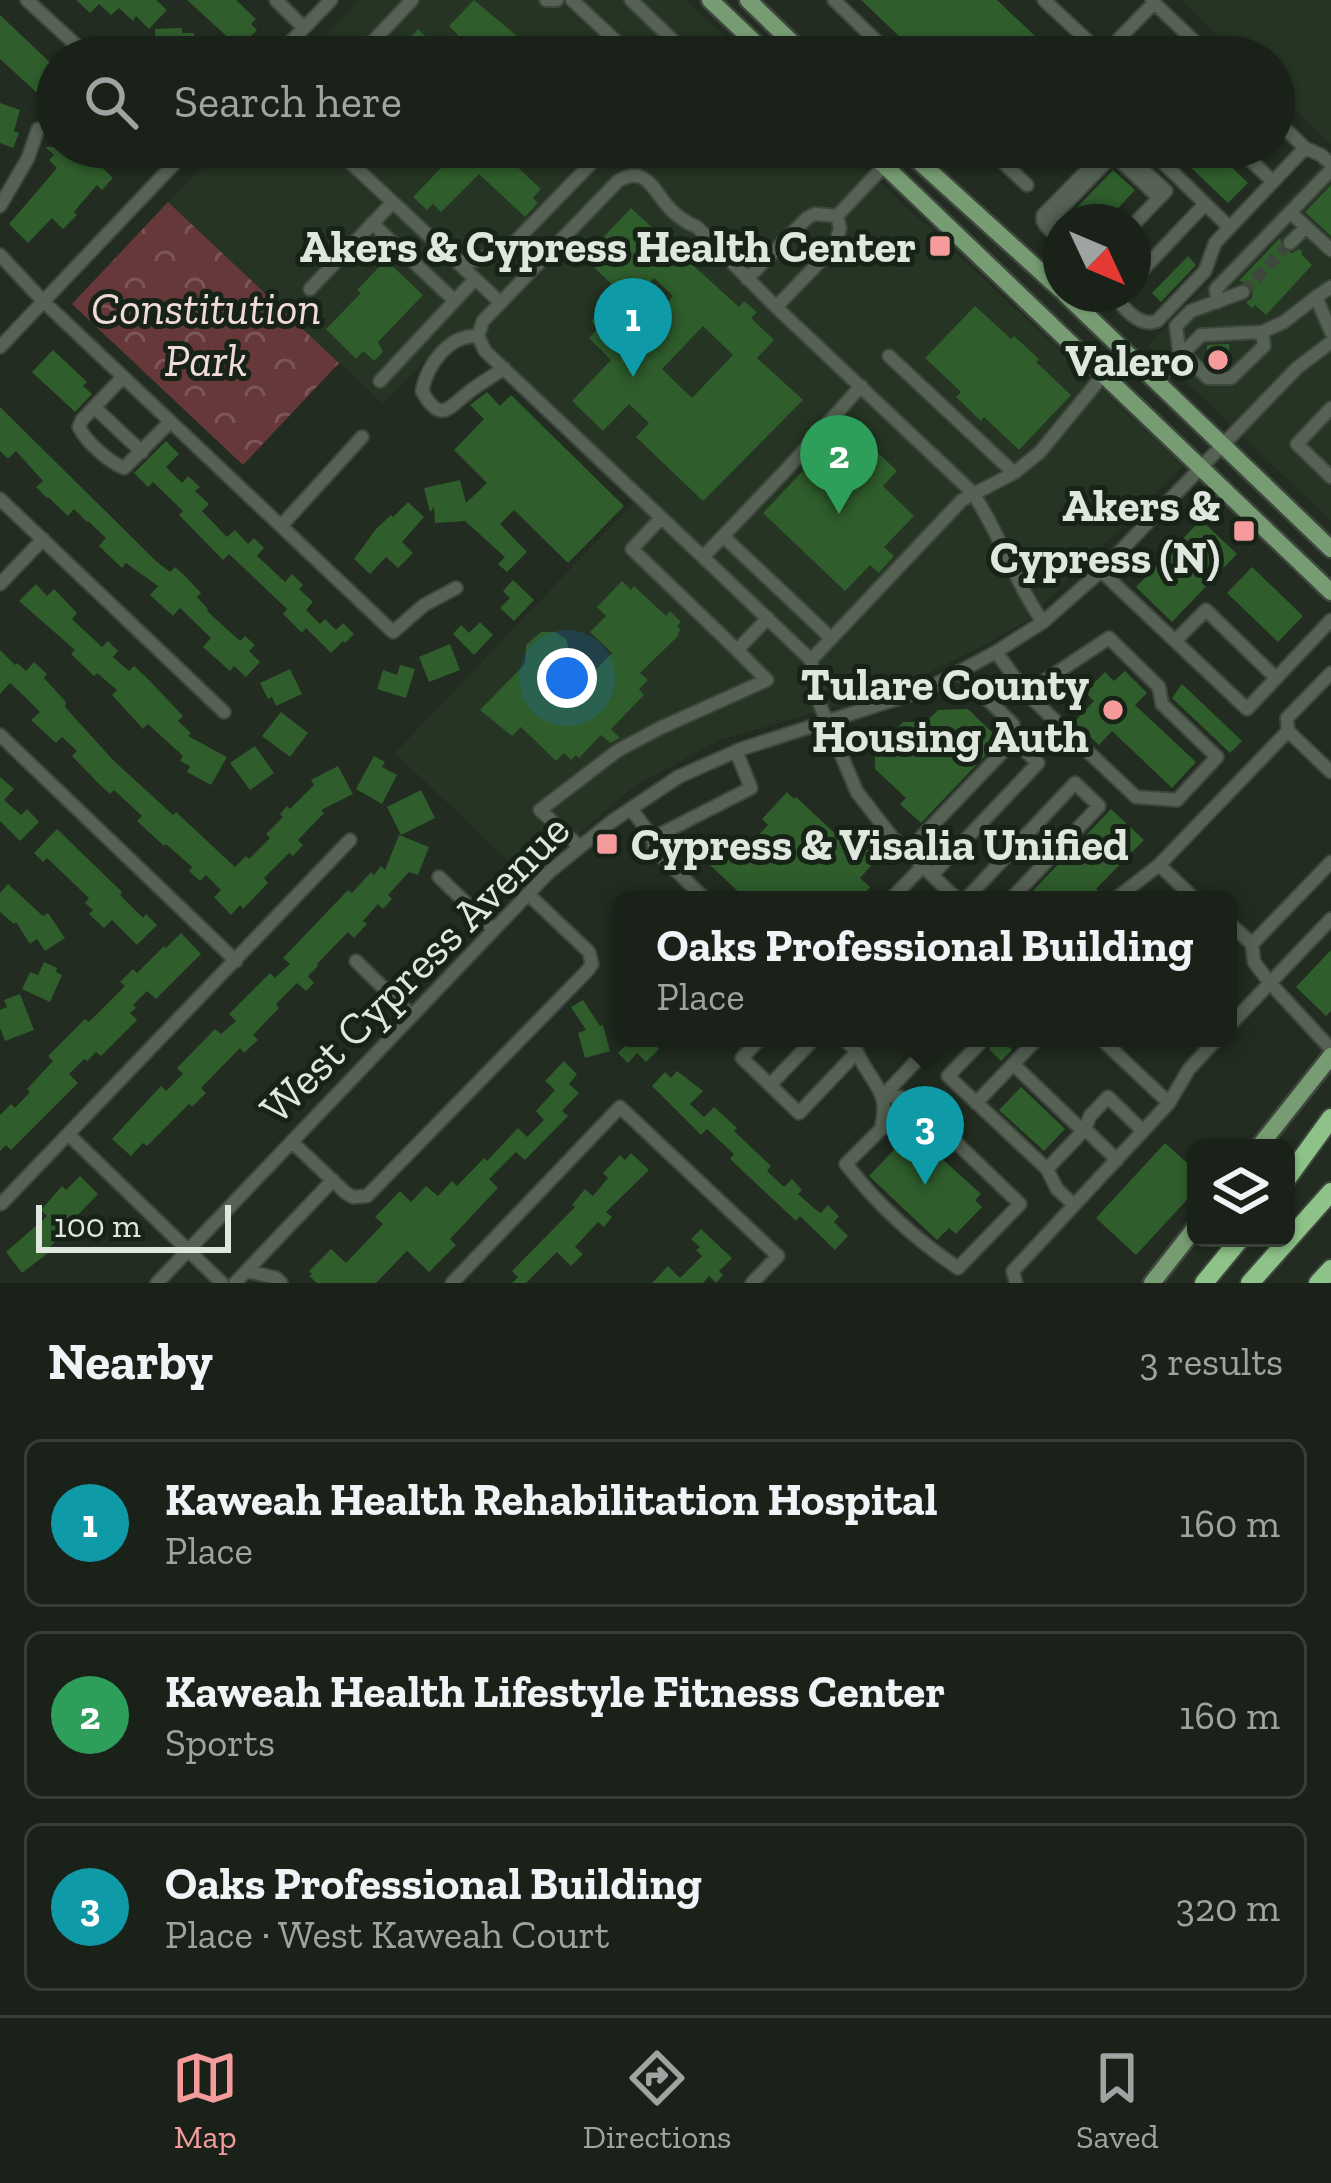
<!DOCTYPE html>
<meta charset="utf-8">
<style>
:root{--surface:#1a2118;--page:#232921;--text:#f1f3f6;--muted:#9fa3a2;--line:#383e37;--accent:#f59b9c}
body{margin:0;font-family:"Zilla Slab",serif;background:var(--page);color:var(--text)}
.controls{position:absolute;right:36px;bottom:36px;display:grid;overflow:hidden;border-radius:18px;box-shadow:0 3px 9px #0004}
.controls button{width:108px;height:108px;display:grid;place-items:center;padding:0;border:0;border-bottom:3px solid var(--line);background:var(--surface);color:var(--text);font:60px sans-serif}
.compass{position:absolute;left:1043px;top:204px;width:108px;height:108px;border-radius:50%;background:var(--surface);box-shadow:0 3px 9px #0004;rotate:134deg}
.scale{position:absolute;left:36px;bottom:30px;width:195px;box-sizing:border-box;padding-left:12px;border:6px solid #e0e7df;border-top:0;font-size:33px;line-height:42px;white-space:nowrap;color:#e0e7df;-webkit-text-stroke:9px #182317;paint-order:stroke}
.you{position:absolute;left:567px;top:678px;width:42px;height:42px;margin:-30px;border:9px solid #fff;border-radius:50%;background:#1a73e8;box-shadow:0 0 0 18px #1a73e833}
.badge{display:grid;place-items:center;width:78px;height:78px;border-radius:50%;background:var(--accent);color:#fff;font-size:39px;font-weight:700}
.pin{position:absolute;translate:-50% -99px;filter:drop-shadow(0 3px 6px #0008)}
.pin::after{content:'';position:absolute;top:63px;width:42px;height:36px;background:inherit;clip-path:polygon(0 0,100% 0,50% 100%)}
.popup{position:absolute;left:613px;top:891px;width:624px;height:156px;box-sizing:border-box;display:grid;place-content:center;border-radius:18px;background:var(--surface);filter:drop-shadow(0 3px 9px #0005);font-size:39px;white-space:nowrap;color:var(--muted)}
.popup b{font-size:45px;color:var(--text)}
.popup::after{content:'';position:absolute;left:50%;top:100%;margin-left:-24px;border:24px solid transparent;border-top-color:var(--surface)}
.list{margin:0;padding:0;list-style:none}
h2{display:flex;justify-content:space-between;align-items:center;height:156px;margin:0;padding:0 48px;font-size:51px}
h2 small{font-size:39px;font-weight:400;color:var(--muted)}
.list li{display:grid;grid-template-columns:78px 1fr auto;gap:36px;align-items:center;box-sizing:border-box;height:168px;margin:0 24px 24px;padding:0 24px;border:3px solid var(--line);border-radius:18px}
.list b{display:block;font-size:45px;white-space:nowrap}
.list p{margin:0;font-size:39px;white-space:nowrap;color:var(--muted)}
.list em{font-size:39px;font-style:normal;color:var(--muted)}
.icon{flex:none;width:66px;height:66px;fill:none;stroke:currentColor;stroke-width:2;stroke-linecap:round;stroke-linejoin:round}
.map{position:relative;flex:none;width:1331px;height:1283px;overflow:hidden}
.search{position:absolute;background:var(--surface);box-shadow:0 3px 9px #0004;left:36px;right:36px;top:36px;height:132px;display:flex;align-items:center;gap:30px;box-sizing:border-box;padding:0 42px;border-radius:66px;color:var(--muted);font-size:45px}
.sheet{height:732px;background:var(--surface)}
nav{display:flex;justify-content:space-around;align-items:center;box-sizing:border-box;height:168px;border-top:3px solid var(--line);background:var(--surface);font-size:33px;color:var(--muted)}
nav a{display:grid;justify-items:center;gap:6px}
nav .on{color:var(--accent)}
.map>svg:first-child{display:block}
.built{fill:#253423}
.park{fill:url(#park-crowns)}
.building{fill:#2f5d2c;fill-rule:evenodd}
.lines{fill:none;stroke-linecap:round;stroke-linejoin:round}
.minor-tunnel{stroke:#3e483d;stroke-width:12;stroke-dasharray:12 6;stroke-linecap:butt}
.minor-casing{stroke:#3e473d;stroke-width:16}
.major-casing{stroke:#3e473d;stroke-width:21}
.highway-casing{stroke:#3e473d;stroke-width:22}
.minor{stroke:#566254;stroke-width:12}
.major{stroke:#779c73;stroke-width:16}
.highway{stroke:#8dc288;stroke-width:18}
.poi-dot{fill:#f59b9c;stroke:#182317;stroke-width:4.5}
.labels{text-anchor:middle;stroke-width:10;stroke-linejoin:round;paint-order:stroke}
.poi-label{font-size:45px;font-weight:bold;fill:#e0e7df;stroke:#182317;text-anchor:end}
.park-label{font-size:45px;font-style:italic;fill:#f1dada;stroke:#182317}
.street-label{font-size:45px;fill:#e0e7df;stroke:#182317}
</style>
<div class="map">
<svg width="1331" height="1283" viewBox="0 0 1331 1283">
<defs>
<pattern id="park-crowns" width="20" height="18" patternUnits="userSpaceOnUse" patternTransform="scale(3)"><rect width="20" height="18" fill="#67383a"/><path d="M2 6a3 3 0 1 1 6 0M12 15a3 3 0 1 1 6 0" fill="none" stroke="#7c5556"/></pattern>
</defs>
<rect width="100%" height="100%" fill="#222c20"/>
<path class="built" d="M359 0H686L747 57H305Z
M1181 0H1331V144L1274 89V57H1240Z
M221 147H843L1183 466 1027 621 981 647 896 689 720 740 635 786 526 878 395 753 633 503 455 330 383 404 168 202Z
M1331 154V521L1148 346Z"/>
<path class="park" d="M168 202 339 363 243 465 72 304Z"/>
<path class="building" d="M76 0H156L167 10 149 29 136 16 133 21 119 8 111 15 99 4 90 13Z
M187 0H236L256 19 251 24 257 30 246 41 240 35 233 42Z
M474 0 518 37 500 57H402L410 48 405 43 418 29 442 52 458 35 449 26Z
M861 0H997L1057 57H921Z
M0 15 57 69V111L0 59Z
M182 28V33H194L195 57H156L155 29Z
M0 103 20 110 14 131 19 133 13 148 0 143Z
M45 147H69L85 162 91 157 113 178 102 190 97 185 78 207 74 212 77 215 63 229 52 218 28 243 9 224 57 168 49 160 54 155Z
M461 147H496L541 189 533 198 538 203 525 217 479 174 441 212 433 204 427 210 413 197Z
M1188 147H1211L1248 183 1228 203 1179 156Z
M1113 170 1135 190 1105 222H1063Z
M1331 185V236L1305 212Z
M631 208 660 235 656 238 680 261 684 257 739 307 744 301 757 312 751 318 774 340 757 358 803 400 703 501 636 437 649 423 629 404 603 431 572 401 611 360 589 338 598 328 591 321 610 301 640 330 673 296 654 278 639 295 633 289 625 297 580 254 592 241 596 245ZM703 326 733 355 692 398 662 369Z
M1280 238 1284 251 1292 253 1299 249 1303 252 1301 254 1312 265 1266 315 1255 305 1252 308 1246 302 1252 298 1253 290 1249 283 1239 281Z
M1188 256 1196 265 1161 302 1152 293Z
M386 260 423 295 378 342 383 352 374 361 363 351 356 359 326 329 361 293 357 290Z
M975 306 1011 339 1014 336 1039 359 1036 362 1071 395 1019 450 984 417 981 421 956 397 961 392 925 358Z
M1229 344 1230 364 1227 368H1212L1207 362V345Z
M53 350 87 382 83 386 92 394 75 412 32 372Z
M487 392 500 406 511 395 624 506 568 563 514 510 500 524 527 552 507 572 498 564 505 557 465 521 435 523 434 507 430 512 424 488 460 480 466 503 487 483 454 450 484 419 470 405Z
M0 407 157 562 170 572 175 567 184 575 201 593 197 597 208 609 207 611 240 641 245 636 255 645 249 651 260 662 246 677 234 666 230 671 203 647 211 638 180 608 173 616 150 595 158 586 126 563 122 568 99 546 106 538 88 521 87 522 74 509 68 516 48 497 47 498 36 487 43 481 16 451 8 459 0 451Z
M833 439 854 459 868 443 897 471 883 486 914 516 884 547 894 556 879 573 870 565 845 591 763 513Z
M166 441 179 454 166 467 182 483 188 476 200 487 195 491 209 504 202 511 227 537 235 530 248 544 254 538 264 548 257 556 268 566 285 582 292 574 303 585 299 589 313 602 306 610 320 624 325 619 336 630 343 623 354 634 345 643 343 641 331 653 306 628 302 633 283 614 287 609 229 554 223 560 179 515 183 511 153 482 148 487 134 473Z
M408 502 424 517 402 542 413 553 398 568 386 557 370 574 354 559 376 529 391 515 393 517Z
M1201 520 1237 554 1172 622 1136 587Z
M1252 567 1303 616 1278 642 1227 593Z
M513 580 534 600 514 621 500 608 510 598 503 591Z
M622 581 631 590 634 586 666 616 670 611 681 622 677 626 681 630 677 634 679 635 640 673 648 680 639 689 644 695 611 729 620 738 610 743 601 735 579 758 576 755 571 760 564 753 556 761 521 727 512 736 480 710 525 664 526 645 541 632H555L566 639 572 658 565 674 578 688 612 653 590 632 606 616 597 607Z
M36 584 47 596 54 589 77 613 72 619 102 647 108 641 118 651 113 657 129 671 134 666 148 679 183 716 178 721 191 733 188 736 227 757 211 785 187 772 190 766 180 761 183 756 148 724 143 729 112 695 117 690 97 673 94 676 71 654 75 650 19 601Z
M480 622 493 635 474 655 453 634 461 625 469 633Z
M450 644 460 670 429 682 419 657Z
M0 650 15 665 17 663 26 671 34 662 47 674 44 678 66 702 65 707 113 760 173 815 176 812 235 867 246 856 249 859 270 838 266 834 283 817 280 814 287 806 290 809 314 785 311 780 338 766 353 794 321 810 324 813 298 840 303 845 293 856 289 853 264 878 268 883 243 909 240 905 231 915 214 897 221 890 206 875 200 881 189 871 192 867 166 844 164 846 137 821 142 816 114 790 110 794 100 785 72 756 77 751 62 737 56 743 31 720 40 712 23 695 10 683 0 694Z
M400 665 415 669 406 698 377 689 383 670 397 675Z
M290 669 302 694 276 706 272 697 268 699 260 683Z
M1125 671 1147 693 1135 705 1196 762 1172 788 1112 731 1099 745 1074 722 1094 701 1085 692 1105 672 1114 681Z
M1182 684 1242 741 1230 753 1172 698Z
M968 709 1000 740 921 823 900 804 906 798 875 769V752L903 722H926L938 710Z
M281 712 308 733 290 757 262 736Z
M255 746 274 773 250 790 230 763Z
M374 756 385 762 382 767 397 775 382 804 356 789Z
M0 777 14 789 4 800 21 815 27 809 39 822 20 841 0 821Z
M421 790 435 818 401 835 387 807Z
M787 792 794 799 796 797 842 840 849 832 877 859 860 878 870 887 858 900H747L710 865 740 834 750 844 768 825 762 819Z
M1111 809 1144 840 1096 889 1098 890 1089 900H1024Z
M57 829 122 892 120 895 143 918 146 914 157 925 137 945 112 920 104 928 89 914 93 910 85 903 89 898 47 858 43 862 34 853Z
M399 835 429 847 418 875 409 872 388 895 392 899 383 909 378 904 363 921 367 924 354 938 348 932 317 964 318 966 308 976 314 983 306 991 297 983 276 1004 279 1008 253 1035 258 1040 244 1053 240 1048 201 1088 206 1093 192 1107 189 1104 147 1146 143 1143 131 1156 112 1139 161 1086 166 1091 183 1074 177 1068 215 1029 221 1034 236 1021 229 1014 270 973 275 978 290 964 283 958 348 890 352 893 371 872 374 875 381 866 385 870Z
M8 884 43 916 48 913 65 938 45 951 37 939 30 944 16 922 14 924 0 912V893Z
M181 933 201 954 156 999 147 991 133 1005 136 1008 130 1013 137 1020 101 1056 96 1052 87 1061 84 1059 69 1074 78 1083 11 1150 6 1145 0 1151V1115L11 1104 15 1108 30 1092 27 1089 53 1061 48 1056 85 1019 89 1022 125 986 120 982 133 969 137 973 164 946 166 948Z
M1331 950V1011L1326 1016 1296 987Z
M44 962 57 968 56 972 62 975 50 1002 22 989 30 972 38 975Z
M20 994 34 1030 5 1041 0 1028V1010L7 1007 4 1000Z
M583 1000 600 1026 603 1025 610 1051 585 1058 578 1033 586 1030 571 1007Z
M633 1038H648L659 1049 646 1062 637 1053 628 1063 618 1053Z
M999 1038 1012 1050 1001 1061 989 1049 995 1039Z
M564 1061 577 1074 569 1084 579 1093 562 1111 568 1116 525 1160 516 1152 489 1179 498 1188 450 1239 456 1245 429 1272 407 1251 376 1283H317L309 1276 312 1274 309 1271 331 1249 346 1263 383 1224 375 1217 400 1191 411 1202 426 1186 438 1196 452 1181 457 1186 484 1158 487 1161 518 1128 527 1137 544 1120 536 1111 555 1090 545 1081Z
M677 1071 703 1091 690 1104 704 1117 714 1107 737 1128 734 1131 771 1166 767 1171 784 1187 792 1179 802 1190 798 1194 816 1210 821 1213 828 1205 839 1216 834 1222 848 1236 835 1250 800 1216 796 1221 730 1159 734 1154 707 1129 701 1135 652 1086 665 1072 671 1078Z
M1021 1087 1065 1129 1044 1151 999 1110Z
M906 1137 912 1144 918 1137 981 1194 975 1200 982 1207 956 1234 949 1228 937 1240 869 1176Z
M1165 1143 1196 1171V1190L1136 1255 1096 1218Z
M631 1153 649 1170 606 1212 612 1217 604 1227 598 1222 575 1247 583 1254 571 1266 557 1252 526 1283H512L518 1277 512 1271 575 1207 572 1205 585 1189 593 1196 608 1178 603 1173 620 1155 625 1160Z
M80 1176 98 1194 72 1221 74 1223 46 1251 48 1253 22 1273 6 1252 47 1216 41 1210 62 1186 66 1190Z
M701 1229 732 1258 719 1271 723 1275 716 1283 709 1276 703 1283H652L668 1266 680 1278 702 1256 696 1250 700 1247 691 1239Z"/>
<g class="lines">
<path class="minor-tunnel" d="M1243 292 1290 243"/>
<defs>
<path id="minor" d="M27 0 75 44 98 57
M276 0 304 28
M546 0H557
M572 0 633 57
M631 0 682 49 686 57
M834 0 893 57
M1044 0 1103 55 1154 3
M1152 1 1211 57
M276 57 331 0
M358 57 412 0
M1274 118 1305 148 1321 155 1331 164
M330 147 340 153 501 303
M987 147 1027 185
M1118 147 1166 191
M1147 147 1229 227
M1237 147 1273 182
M0 206 28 158 38 129
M1291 213 1331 250
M837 216 884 166
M372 223 455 301
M1133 225 1165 192
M1046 226 1043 221V215L1110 147
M1061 241 1048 228 1050 220 1109 159 1119 160 1159 198
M1290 243 1306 227
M0 255 44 302 393 632 424 605 456 588
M457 262 475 261 512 245 607 147
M747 279 807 218 815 214 837 216
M1133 280 1205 204
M310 289 393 202
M1113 294C1123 307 1139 328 1157 321L1205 271 1215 243 1305 148
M1316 297 1331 287
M1217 302 1216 289 1331 170
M776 307 835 246 840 228 837 216
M478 336C449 334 427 365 422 391 441 425 449 407 469 392 480 383 492 377 504 368
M0 347 190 147
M1183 353 1208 378H1231L1264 346 1262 332
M889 356 1014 473
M1180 357 1176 326 1191 311 1243 292
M123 377 82 420 79 427C87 443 108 461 124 468L170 422
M380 381 475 279
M1156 381 1201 335 1262 332 1284 322 1316 297 1331 332
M861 386 787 469 703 557 811 660 820 705 857 792 892 837 958 900
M94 407 142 452
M1331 408 1297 444 1331 477
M0 499 224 712
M661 518 632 549 737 650
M281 526 362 437
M723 536 831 638
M703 557 485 351 478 336 483 321 618 181C643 166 651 185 665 203 673 213 684 222 697 227L776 307 972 492C1000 533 1014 581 1043 622
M1101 571 1247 709 1331 620
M0 584 43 539
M1175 641 1206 610 1276 678
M996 652 1026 693 1109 638 1159 687 1162 704 1217 757 1177 800 1136 797 1026 693
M811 660 962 500 1014 473 1040 452 1104 374
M1288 731 1331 772
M0 735 236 961
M631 809 653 838 654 849 706 900
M653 838 751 788 736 751
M580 847 540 810 617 751 660 728 767 680 737 650 768 618
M907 852 1014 740 1013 724 959 672
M1159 865 1196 900
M932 875 1038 763 1014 740
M439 877 494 930
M890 900 923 866
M965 900 1075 783 1099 806 1010 900
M1114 900 1159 865 1288 731 1287 718 1331 673
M1228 922 1252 944 1254 962 1270 983 1331 1049
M1252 944 1331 862
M356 961 412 1016
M1228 1027 1331 919
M761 1038 742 1058 799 1113 857 1052 843 1038
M985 1038 948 1076 1047 1169
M1100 1038 1169 1103
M857 1052C872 1086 891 1089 881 1129L846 1164C877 1204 916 1240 958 1268L1020 1204 911 1099 884 1095
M1013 1064 1083 1131
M770 1085 815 1038
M884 1095 938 1038
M976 1103 1038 1038
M1085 1129 1117 1160
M69 1135 222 1283
M292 1142 346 1193 353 1197 367 1196 588 970 592 964 589 952 528 894
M1 1204 350 840
M1074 1205 1057 1189 1047 1169 1085 1129 1090 1116 1108 1097 1143 1131
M247 1271 276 1278 281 1283
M157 1283 549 872 611 822 678 777 741 749 925 690 996 652 1043 622 1101 571 1297 368 1331 342
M235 1283 333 1180
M452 1283 620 1107 778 1256 752 1283
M1016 1283 1013 1271 1169 1103 1189 1069 1218 1038"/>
<path id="major" d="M710 0 770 57
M748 0 807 57
M865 147 1331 592
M903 147 1061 290
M1065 294 1331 549
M1258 1148 1331 1056
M1152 1283 1196 1227"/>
<path id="highway" d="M1286 1180 1331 1118
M1204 1283 1241 1238
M1250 1283 1331 1192
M1318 1283 1331 1269"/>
</defs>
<use href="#minor" class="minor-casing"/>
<use href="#major" class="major-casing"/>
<use href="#highway" class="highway-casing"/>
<use href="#minor" class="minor"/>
<use href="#major" class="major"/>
<use href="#highway" class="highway"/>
</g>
<g class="poi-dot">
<rect x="928" y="234" width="24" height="24" rx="6"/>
<circle cx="1218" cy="360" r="12"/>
<rect x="1232" y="519" width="24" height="24" rx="6"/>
<circle cx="1113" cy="710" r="12"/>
<rect x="595" y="832" width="24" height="24" rx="6"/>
</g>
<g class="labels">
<g class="poi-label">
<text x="916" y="262">Akers &amp; Cypress Health Center</text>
<text x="1194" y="376">Valero</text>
<text x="1220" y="521">Akers &amp;<tspan x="1220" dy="52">Cypress (N)</tspan></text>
<text x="1089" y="700">Tulare County<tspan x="1089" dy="52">Housing Auth</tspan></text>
<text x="631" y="860" text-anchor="start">Cypress &amp; Visalia Unified</text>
</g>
<g class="park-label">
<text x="206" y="324">Constitution<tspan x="206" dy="52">Park</tspan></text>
</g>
<g class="street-label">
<text transform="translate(414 968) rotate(-45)" y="16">West Cypress Avenue</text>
</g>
</g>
</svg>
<div class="controls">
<button><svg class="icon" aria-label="layers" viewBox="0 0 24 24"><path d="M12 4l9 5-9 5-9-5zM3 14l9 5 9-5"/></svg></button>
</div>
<svg class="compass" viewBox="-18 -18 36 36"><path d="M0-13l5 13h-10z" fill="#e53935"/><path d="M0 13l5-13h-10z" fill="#9fa3a2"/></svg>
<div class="scale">100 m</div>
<div class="you"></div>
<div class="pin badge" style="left:633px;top:377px;background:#0f9aa8">1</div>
<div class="pin badge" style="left:839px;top:514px;background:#2e9e5b">2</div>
<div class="pin badge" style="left:925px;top:1185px;background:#0f9aa8">3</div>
<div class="popup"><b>Oaks Professional Building</b>Place</div>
<div class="search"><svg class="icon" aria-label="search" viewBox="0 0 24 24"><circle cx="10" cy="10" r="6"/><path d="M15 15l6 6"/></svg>Search here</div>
</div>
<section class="sheet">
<h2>Nearby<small>3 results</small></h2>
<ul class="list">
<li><span class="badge" style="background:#0f9aa8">1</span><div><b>Kaweah Health Rehabilitation Hospital</b><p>Place</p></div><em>160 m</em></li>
<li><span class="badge" style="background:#2e9e5b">2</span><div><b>Kaweah Health Lifestyle Fitness Center</b><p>Sports</p></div><em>160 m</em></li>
<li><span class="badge" style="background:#0f9aa8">3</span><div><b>Oaks Professional Building</b><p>Place · West Kaweah Court</p></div><em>320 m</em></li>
</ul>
</section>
<nav>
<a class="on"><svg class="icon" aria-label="map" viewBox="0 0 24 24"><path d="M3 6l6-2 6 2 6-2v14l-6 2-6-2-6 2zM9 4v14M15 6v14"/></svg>Map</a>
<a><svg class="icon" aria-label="directions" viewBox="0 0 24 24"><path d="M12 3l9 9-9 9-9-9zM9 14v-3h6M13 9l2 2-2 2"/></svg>Directions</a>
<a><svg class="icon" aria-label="saved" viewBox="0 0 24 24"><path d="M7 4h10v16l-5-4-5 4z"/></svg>Saved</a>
</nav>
